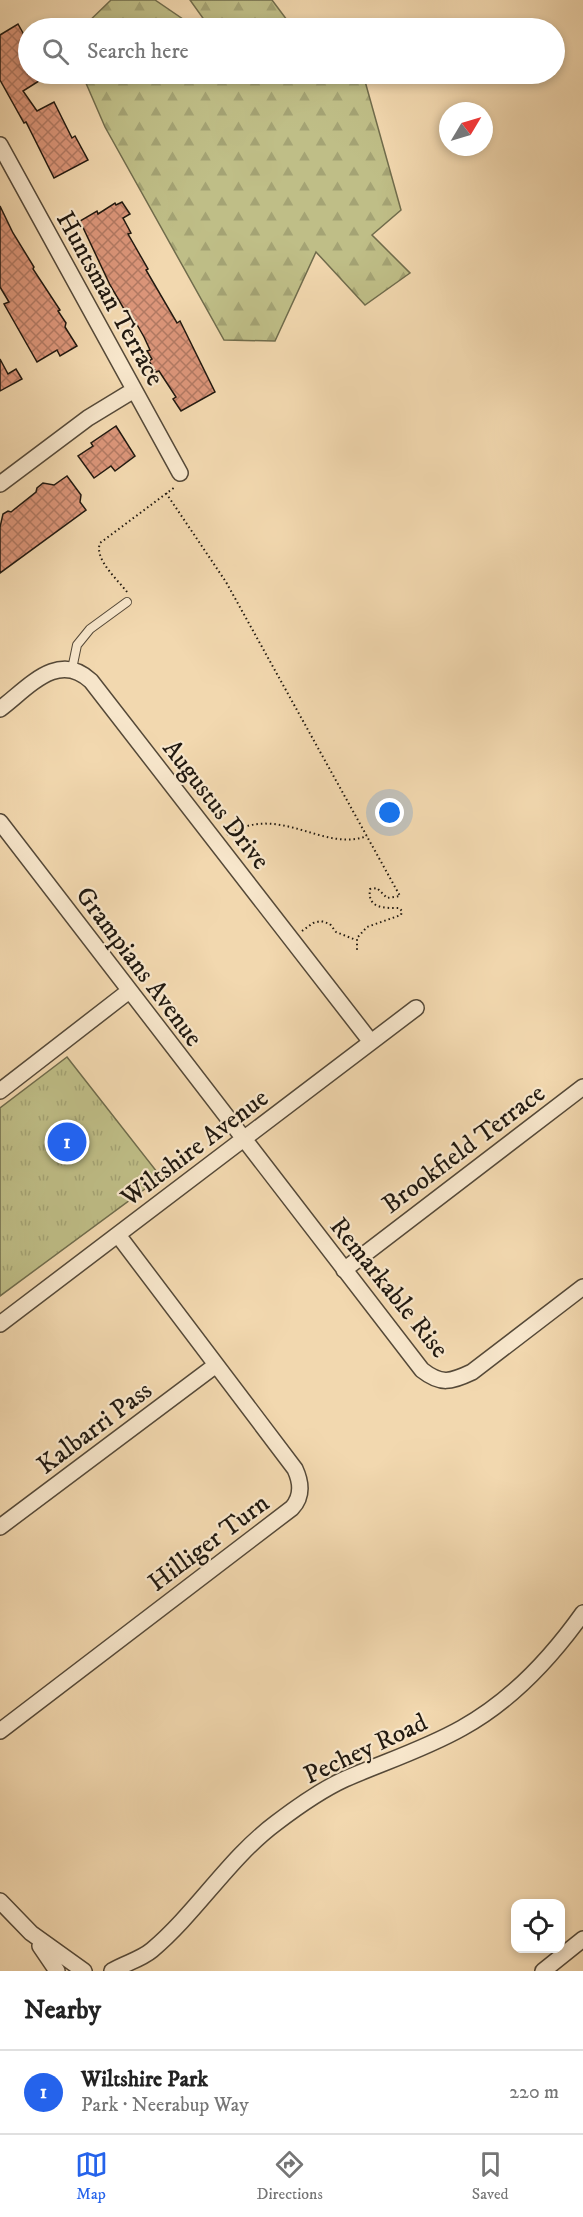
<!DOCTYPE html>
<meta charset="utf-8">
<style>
:root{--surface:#fff;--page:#f2f2f2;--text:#222;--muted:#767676;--line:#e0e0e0;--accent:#2563eb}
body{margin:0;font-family:"IM FELL DW Pica",serif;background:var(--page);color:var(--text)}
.controls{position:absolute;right:18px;bottom:18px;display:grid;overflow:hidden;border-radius:12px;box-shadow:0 3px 9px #0003}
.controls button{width:54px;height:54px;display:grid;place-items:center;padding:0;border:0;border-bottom:2px solid var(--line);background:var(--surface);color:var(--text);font:30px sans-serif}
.compass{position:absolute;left:439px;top:102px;width:54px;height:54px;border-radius:50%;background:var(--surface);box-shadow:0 3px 9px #0003;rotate:52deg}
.you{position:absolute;left:390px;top:813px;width:21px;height:21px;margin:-15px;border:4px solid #fff;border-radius:50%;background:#1a73e8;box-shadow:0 0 0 9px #1a73e833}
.badge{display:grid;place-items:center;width:39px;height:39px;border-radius:50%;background:var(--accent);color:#fff;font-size:20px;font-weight:700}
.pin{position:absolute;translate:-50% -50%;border:3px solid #fff;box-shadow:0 2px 6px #0006}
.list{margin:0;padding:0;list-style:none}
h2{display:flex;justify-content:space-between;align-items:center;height:78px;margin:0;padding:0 24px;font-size:26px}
h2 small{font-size:20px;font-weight:400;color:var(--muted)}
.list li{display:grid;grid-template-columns:39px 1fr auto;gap:18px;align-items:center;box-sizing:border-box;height:84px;padding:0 24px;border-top:2px solid var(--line)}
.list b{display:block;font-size:22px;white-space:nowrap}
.list p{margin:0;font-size:20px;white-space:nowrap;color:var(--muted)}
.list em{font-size:20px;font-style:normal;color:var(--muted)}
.icon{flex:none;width:33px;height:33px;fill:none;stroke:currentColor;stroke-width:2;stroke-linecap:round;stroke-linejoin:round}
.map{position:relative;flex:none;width:583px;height:1971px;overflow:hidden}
.search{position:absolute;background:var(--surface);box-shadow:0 3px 9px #0003;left:18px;right:18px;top:18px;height:66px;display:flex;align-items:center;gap:15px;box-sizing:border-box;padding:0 21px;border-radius:33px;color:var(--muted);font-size:22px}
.sheet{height:162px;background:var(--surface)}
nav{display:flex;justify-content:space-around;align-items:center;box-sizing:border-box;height:84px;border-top:2px solid var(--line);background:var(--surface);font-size:16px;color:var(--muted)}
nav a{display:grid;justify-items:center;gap:3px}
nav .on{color:var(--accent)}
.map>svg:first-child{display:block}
.grass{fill:url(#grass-tufts);stroke:#706c4c;stroke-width:1.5}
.forest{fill:url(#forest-firs);stroke:#706c4c;stroke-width:1.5}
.building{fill:url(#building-cross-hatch);stroke:#211910;stroke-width:1.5}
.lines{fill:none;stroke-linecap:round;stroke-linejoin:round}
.lane-casing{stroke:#554938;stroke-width:10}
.street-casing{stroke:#554938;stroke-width:18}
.path{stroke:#211910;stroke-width:2;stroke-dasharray:1.5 3;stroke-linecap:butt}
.lane{stroke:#f7e6cb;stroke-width:8}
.street{stroke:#f7e6cb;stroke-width:15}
.labels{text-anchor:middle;stroke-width:4.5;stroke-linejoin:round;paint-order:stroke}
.street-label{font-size:26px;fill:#211910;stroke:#f7e6cb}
</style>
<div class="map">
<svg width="583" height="1971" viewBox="0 0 583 1971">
<defs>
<pattern id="grass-tufts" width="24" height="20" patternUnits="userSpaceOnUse" patternTransform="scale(1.5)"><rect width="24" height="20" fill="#bfbe87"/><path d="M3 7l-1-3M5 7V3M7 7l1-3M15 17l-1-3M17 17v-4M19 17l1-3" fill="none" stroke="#a4a374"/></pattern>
<pattern id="forest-firs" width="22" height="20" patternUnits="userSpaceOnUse" patternTransform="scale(1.5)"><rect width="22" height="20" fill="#bfbe87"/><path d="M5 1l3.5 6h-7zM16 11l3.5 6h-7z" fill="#a4a374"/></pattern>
<pattern id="building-cross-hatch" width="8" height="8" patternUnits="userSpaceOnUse" patternTransform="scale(1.5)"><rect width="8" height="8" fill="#db9579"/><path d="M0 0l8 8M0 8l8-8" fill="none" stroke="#b17962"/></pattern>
</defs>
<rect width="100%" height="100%" fill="#f2d8af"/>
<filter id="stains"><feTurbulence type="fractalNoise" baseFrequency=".00333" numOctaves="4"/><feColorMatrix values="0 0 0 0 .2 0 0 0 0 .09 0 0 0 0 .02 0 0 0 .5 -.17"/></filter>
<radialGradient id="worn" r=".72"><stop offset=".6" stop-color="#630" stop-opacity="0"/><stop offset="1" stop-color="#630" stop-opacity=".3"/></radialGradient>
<path class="grass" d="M67 1057 161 1177 0 1296V1108Z"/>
<path class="forest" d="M111 0H155L196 28H82Z
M190 0H272L293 28H210Z
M82 74H363L401 210 372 235 410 273 365 305 316 252 275 341 224 340 105 127Z"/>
<path class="building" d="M18 24 28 42V74H50L23 91 37 111 54 102 72 138 75 136 88 160 54 178 26 122 24 123 0 80V35Z
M122 202 130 214 123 218 131 233 128 234 148 269 146 270 177 323 180 321 215 392 181 411 173 399 176 397 159 371 156 372 149 361 152 359 147 351 150 350 144 337 131 314 128 316 110 285 80 221 97 211 98 214 115 203 116 205Z
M0 206 13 233 34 267 33 269 60 310 58 311 66 323 65 327 77 346 60 356 57 350 37 362 4 304 9 302 0 287Z
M0 359 8 374 16 369 22 379 0 391Z
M116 426 135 456 115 471 111 466 94 478 78 456 93 446 91 443Z
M67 476 81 495 80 502 86 510 0 573V527L3 514 8 511 11 512 36 492 37 488 43 483 54 485Z"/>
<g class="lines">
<defs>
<path id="lane" d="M72 669 77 645 90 629 127 602"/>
<path id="street" d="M0 145 180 473
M0 484 88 418 134 390
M0 709C28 688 58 650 91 681L371 1042
M0 822 422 1370C441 1385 451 1382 472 1372L583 1287
M0 1091 129 991
M344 1270 583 1087
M0 1324 416 1008
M0 1527 216 1365
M0 1731 292 1508C303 1496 301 1482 295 1469L118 1235
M0 1901 31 1933 84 1971
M40 1946 57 1971
M112 1971C125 1963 140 1960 152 1950 197 1912 229 1858 276 1823 297 1807 321 1790 345 1779 384 1762 425 1749 462 1728 511 1701 551 1658 583 1613
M543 1971 583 1939"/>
</defs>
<use href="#lane" class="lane-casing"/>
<use href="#street" class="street-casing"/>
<path class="path" d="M166 493 226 582 400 896 387 898 377 888 370 889C367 909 385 908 399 908L402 911 401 915 367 927 357 938V952
M127 592C117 579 94 559 100 543L175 487
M227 835C279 802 323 853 367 836
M302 931 313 923 321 921 330 924 336 932 356 940"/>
<use href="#lane" class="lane"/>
<use href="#street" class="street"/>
</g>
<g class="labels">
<g class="street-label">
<text transform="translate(111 298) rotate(61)" y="9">Huntsman Terrace</text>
<text transform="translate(217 804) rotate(52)" y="9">Augustus Drive</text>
<text transform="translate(140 966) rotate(53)" y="9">Grampians Avenue</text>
<text transform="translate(194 1147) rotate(-37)" y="9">Wiltshire Avenue</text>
<text transform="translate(463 1148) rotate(-37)" y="9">Brookfield Terrace</text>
<text transform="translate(390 1287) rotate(51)" y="9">Remarkable Rise</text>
<text transform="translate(94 1427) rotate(-37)" y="9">Kalbarri Pass</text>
<text transform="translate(208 1542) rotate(-37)" y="9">Hilliger Turn</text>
<text transform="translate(365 1748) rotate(-25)" y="9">Pechey Road</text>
</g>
</g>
<rect width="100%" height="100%" filter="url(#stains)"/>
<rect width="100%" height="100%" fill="url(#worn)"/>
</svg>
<div class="controls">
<button><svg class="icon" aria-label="locate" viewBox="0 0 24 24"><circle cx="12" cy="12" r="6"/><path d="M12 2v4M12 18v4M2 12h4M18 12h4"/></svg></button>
</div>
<svg class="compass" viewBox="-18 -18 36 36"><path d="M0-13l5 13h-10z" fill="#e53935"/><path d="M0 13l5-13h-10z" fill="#767676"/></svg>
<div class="you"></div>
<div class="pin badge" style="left:67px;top:1142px">1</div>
<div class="search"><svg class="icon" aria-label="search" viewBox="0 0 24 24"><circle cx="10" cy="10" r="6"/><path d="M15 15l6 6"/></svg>Search here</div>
</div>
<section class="sheet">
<h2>Nearby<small></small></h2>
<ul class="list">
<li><span class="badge">1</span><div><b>Wiltshire Park</b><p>Park · Neerabup Way</p></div><em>220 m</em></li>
</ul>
</section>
<nav>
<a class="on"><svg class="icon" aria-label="map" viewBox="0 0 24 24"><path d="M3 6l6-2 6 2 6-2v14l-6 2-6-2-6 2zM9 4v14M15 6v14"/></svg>Map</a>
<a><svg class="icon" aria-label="directions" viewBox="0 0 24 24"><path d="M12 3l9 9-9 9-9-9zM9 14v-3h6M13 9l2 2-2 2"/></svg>Directions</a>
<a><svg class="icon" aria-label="saved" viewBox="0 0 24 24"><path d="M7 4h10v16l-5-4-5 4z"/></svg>Saved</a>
</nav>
